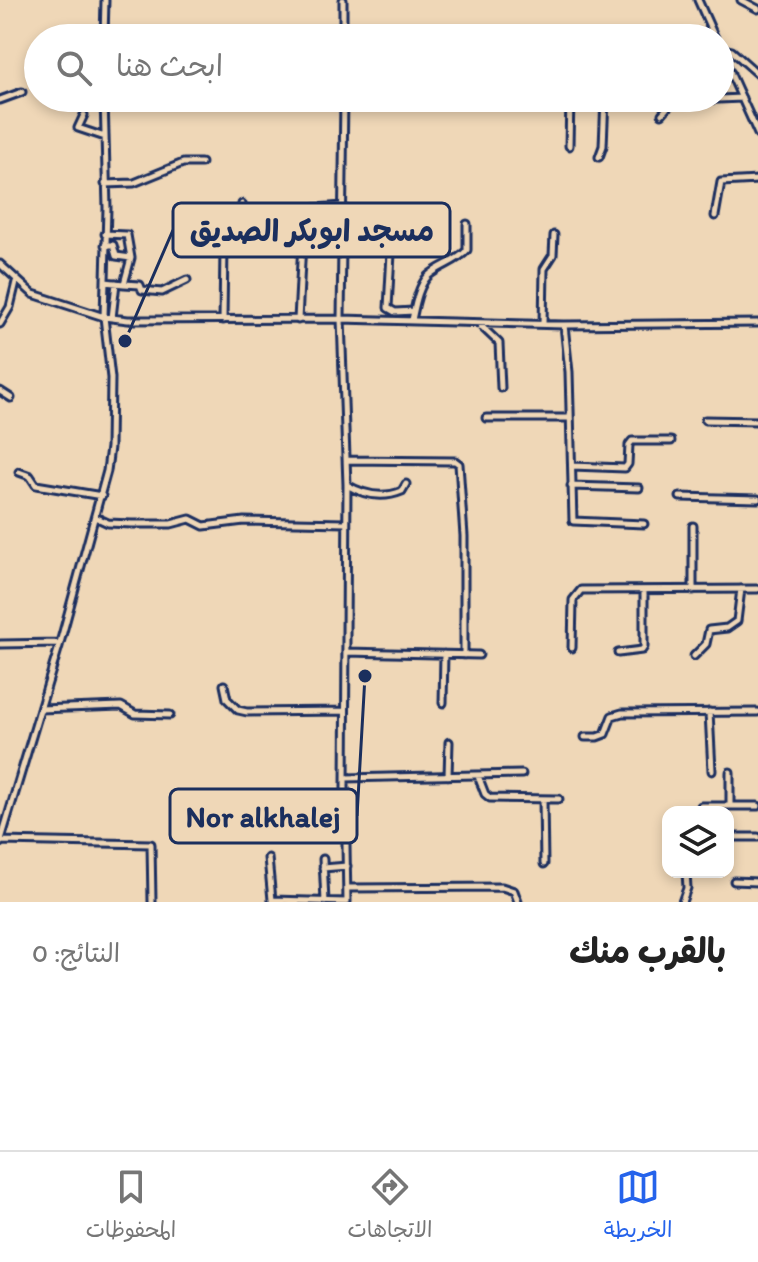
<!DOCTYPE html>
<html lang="ar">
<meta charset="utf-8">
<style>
:root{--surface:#fff;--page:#f2f2f2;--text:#222;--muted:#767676;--line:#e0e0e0;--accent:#2563eb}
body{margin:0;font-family:Itim,"Playpen Sans Arabic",sans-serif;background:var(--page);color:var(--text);direction:rtl}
.controls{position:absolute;right:24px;bottom:24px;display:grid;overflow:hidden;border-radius:16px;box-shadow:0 4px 12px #0003}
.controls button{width:72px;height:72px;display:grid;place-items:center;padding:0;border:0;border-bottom:2px solid var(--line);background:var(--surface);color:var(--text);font:40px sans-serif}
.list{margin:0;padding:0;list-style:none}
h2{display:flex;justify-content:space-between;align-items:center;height:104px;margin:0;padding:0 32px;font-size:34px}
h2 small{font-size:26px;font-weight:400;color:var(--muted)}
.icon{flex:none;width:44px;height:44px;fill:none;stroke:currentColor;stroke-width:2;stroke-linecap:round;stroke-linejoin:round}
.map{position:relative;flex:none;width:758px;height:902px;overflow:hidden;direction:ltr}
.search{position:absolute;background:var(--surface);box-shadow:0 4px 12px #0003;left:24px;right:24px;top:24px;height:88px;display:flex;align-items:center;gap:20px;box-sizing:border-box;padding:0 28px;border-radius:44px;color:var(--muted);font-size:30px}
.sheet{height:248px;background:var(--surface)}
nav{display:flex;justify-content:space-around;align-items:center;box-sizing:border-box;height:112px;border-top:2px solid var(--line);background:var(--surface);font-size:22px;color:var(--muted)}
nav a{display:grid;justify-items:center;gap:4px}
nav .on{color:var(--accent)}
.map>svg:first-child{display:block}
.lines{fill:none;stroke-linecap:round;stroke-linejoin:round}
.minor-casing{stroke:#1b2f5e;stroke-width:11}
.minor{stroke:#efd7b7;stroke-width:5}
.leader{fill:none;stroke:#1b2f5e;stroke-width:3}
.callout-dot{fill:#1b2f5e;stroke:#efd7b7;stroke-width:3}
.callout{fill:#efd7b7;stroke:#1b2f5e;stroke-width:3}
.callout-label{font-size:30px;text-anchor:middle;font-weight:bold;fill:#1b2f5e}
</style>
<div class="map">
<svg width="758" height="902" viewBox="0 0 758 902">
<rect width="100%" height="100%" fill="#efd7b7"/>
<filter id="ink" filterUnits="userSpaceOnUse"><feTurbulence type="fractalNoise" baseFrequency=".0125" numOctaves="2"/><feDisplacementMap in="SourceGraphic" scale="16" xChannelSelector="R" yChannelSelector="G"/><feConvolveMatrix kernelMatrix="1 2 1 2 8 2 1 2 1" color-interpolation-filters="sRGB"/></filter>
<g filter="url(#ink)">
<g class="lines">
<defs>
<path id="minor" d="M343 0V38
M698 0 715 38
M741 0 758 9
M104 38 105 0
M720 48 732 51 758 74
M720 50 758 134
M720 74 731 73
M344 98 341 319 347 485 345 788 347 902
M0 100 22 92
M662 114 673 101 742 98
M84 115 78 128 105 137
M569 146 570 98
M599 157 603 146 605 98
M105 184 134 183 183 163H201
M242 204V234L245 239 300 242
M715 216 721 182 758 180
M393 217 388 308 395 312 414 311
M343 219 413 216
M105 234 127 235 131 258 116 256 113 245H105
M0 264 33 294 104 317 128 320 341 319 564 325 758 323
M105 282 124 284 131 258
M124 284 140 285 142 290 162 292 187 280
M112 318 116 283
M223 320 224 247 232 243 242 228
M298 320 303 223 315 208 343 206
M412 320C415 307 418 287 428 276 440 265 457 262 467 250V224
M478 323 499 343 501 388
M0 324 10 307 16 282
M543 324 544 269 553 255 554 235
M564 325 569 372 573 521 644 524
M0 391 11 398
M486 418H570
M705 420 758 421
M346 460 455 461 459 464 464 536V655
M572 466 625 468 628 464 629 445 632 441H671
M19 472 30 476 36 485 102 496
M347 485C364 495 383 499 402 491L406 484
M571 486 639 488
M680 497 758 499
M95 517 108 523 132 524H171L190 519 204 526 244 521 346 523
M693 526V590
M0 644 60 643
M572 648 573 600 581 590 758 589
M346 652 479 655
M618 653 642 650 644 647V590
M694 656 706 644 709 630 727 628 737 621 741 589
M224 685 227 699 238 710 247 712 345 711
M443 703 444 654
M40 709 121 706 135 714 170 715
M709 712 712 771
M585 737H597L605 734 612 716 622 713 758 712
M730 772V806
M448 776 449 742
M478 776 485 794 490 798 559 799
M345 778 522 774
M543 799 544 864
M701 806H758
M248 821 262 818 282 805 292 807 306 816H345
M728 837H758
M1 841 151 844 152 902
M0 843 60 643 107 471 110 447 111 378 104 317 107 208 104 98
M268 858 272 900 347 902
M323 859 325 902
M323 868 347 866
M734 881 758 882
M348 888 502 887 514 891 518 902
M682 902 687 888 686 872"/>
</defs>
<use href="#minor" class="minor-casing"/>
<use href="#minor" class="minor"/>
</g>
</g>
<path class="leader" d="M125 341L173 230M365 676L357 816"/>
<g class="callout-dot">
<circle cx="125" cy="341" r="8"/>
<circle cx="365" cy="676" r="8"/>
</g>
<g class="callout">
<rect x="173" y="203" width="277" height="54" rx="8"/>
<rect x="170" y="789" width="187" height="54" rx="8"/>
</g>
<g class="callout-label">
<text x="312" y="241">مسجد ابوبكر الصديق</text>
<text x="263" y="827">Nor alkhalej</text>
</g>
</svg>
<div class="controls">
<button><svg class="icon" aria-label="layers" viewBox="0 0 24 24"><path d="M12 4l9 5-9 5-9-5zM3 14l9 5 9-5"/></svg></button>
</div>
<div class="search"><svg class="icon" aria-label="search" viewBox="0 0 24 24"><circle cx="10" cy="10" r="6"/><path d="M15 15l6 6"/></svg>ابحث هنا</div>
</div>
<section class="sheet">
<h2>بالقرب منك<small>النتائج: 0</small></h2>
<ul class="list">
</ul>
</section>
<nav>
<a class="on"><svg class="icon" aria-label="map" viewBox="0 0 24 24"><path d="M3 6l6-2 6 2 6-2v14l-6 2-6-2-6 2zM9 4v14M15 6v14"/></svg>الخريطة</a>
<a><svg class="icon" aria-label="directions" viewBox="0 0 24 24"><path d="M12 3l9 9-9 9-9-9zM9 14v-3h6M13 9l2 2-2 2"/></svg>الاتجاهات</a>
<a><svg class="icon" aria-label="saved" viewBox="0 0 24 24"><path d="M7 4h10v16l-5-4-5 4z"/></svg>المحفوظات</a>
</nav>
